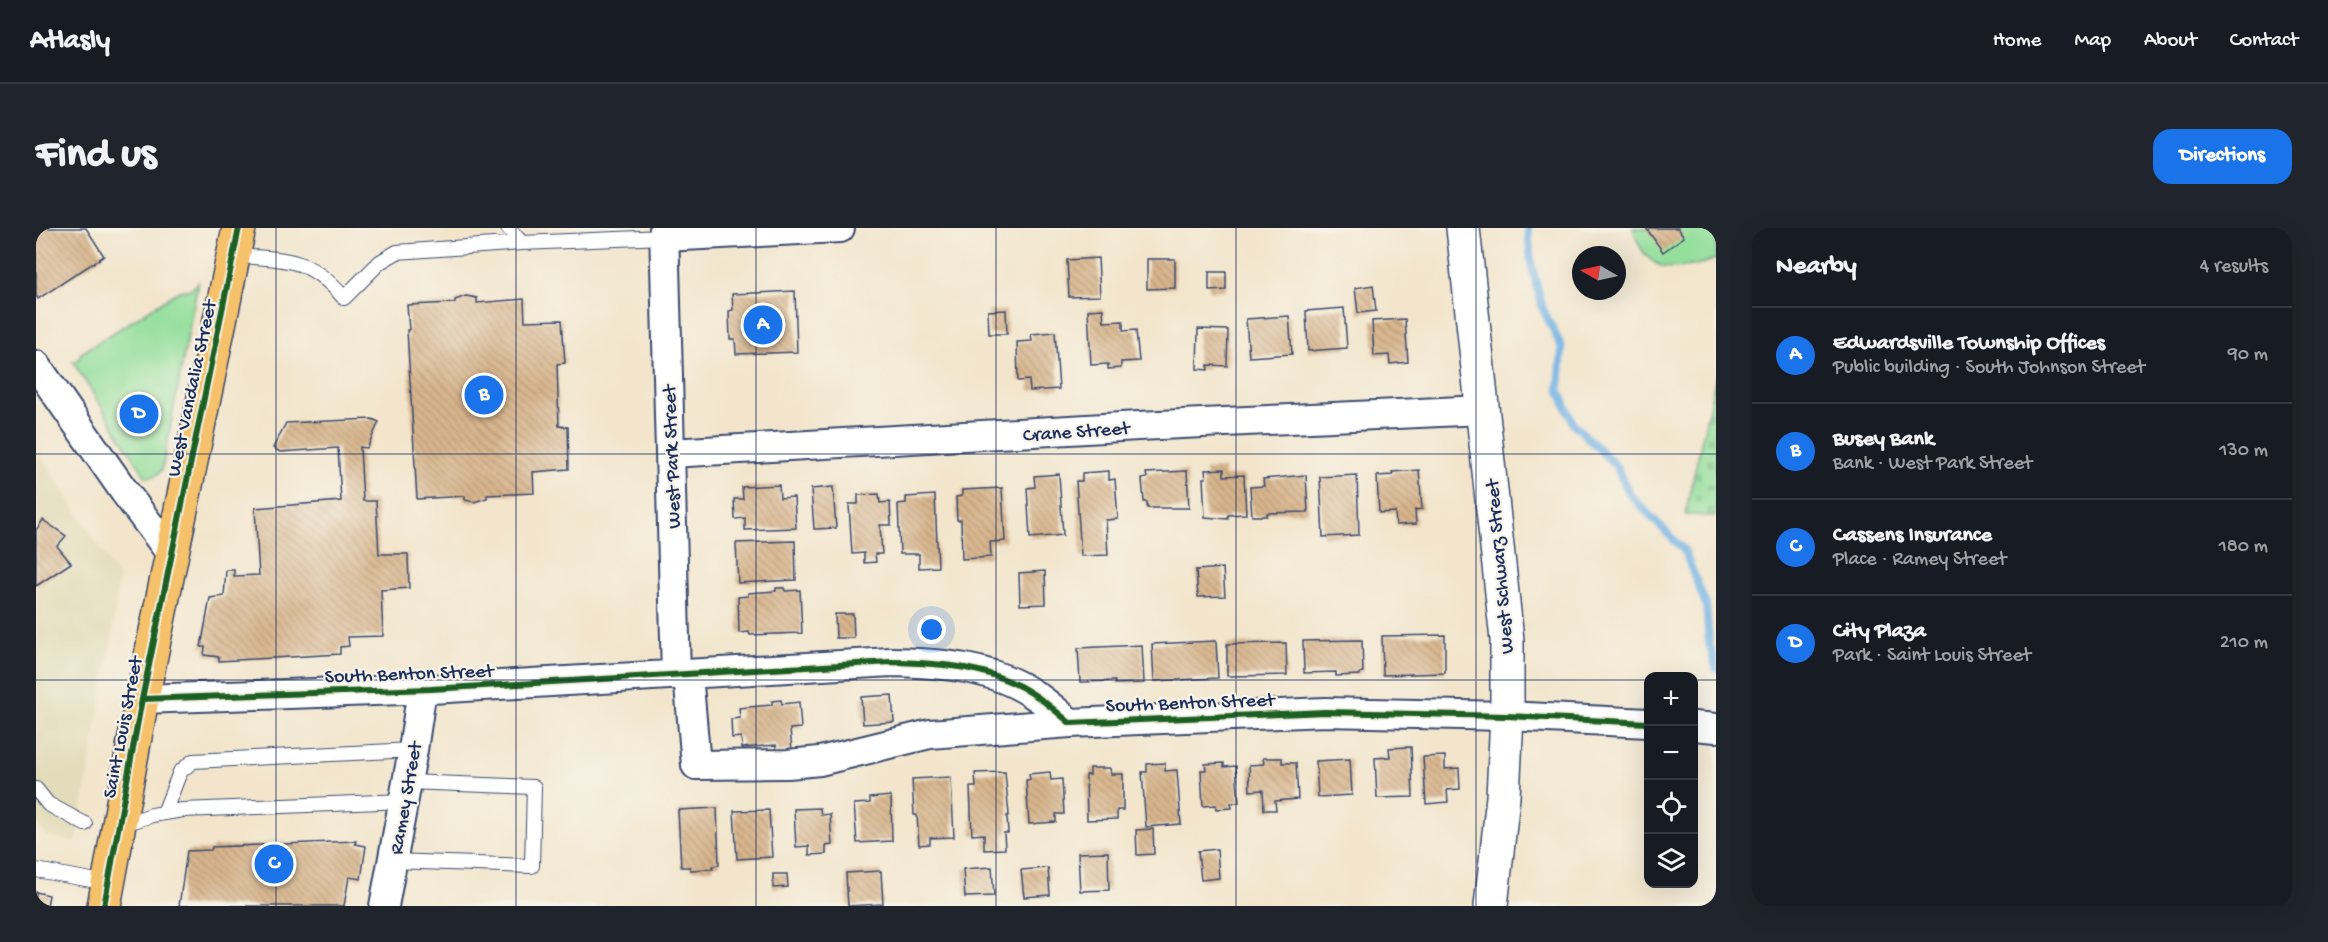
<!DOCTYPE html>
<meta charset="utf-8">
<style>
:root{--surface:#171b24;--page:#20242c;--text:#f1f3f6;--muted:#9ea1a6;--line:#363941;--accent:#1a73e8}
body{margin:0;font-family:"Gochi Hand",sans-serif;background:var(--page);color:var(--text)}
.controls{position:absolute;right:18px;bottom:18px;display:grid;overflow:hidden;border-radius:12px;box-shadow:0 6px 24px #0002}
.controls button{width:54px;height:54px;display:grid;place-items:center;padding:0;border:0;border-bottom:2px solid var(--line);background:var(--surface);color:var(--text);font:30px sans-serif}
.compass{position:absolute;left:1536px;top:18px;width:54px;height:54px;border-radius:50%;background:var(--surface);box-shadow:0 6px 24px #0002;rotate:279deg}
.you{position:absolute;left:896px;top:402px;width:21px;height:21px;margin:-15px;border:4px solid #fff;border-radius:50%;background:#1a73e8;box-shadow:0 0 0 9px #1a73e833}
.badge{display:grid;place-items:center;width:39px;height:39px;border-radius:50%;background:var(--accent);color:#fff;font-size:20px;font-weight:700}
.pin{position:absolute;translate:-50% -50%;border:3px solid #fff;box-shadow:0 2px 6px #0006}
.list{margin:0;padding:0;list-style:none}
h2{display:flex;justify-content:space-between;align-items:center;height:78px;margin:0;padding:0 24px;font-size:26px}
h2 small{font-size:20px;font-weight:400;color:var(--muted)}
.list li{display:grid;grid-template-columns:39px 1fr auto;gap:18px;align-items:center;box-sizing:border-box;height:96px;padding:0 24px;border-top:2px solid var(--line)}
.list b{display:block;font-size:22px;white-space:nowrap}
.list p{margin:0;font-size:20px;white-space:nowrap;color:var(--muted)}
.list em{font-size:20px;font-style:normal;color:var(--muted)}
.icon{flex:none;width:33px;height:33px;fill:none;stroke:currentColor;stroke-width:2;stroke-linecap:round;stroke-linejoin:round}
.map{position:relative;flex:none;width:1680px;height:678px;overflow:hidden;border-radius:18px}
header{display:flex;align-items:center;gap:36px;box-sizing:border-box;height:84px;padding:0 30px;background:var(--surface);border-bottom:2px solid var(--line)}
header strong{font-size:28px}
nav{display:flex;gap:33px;margin-inline-start:auto;font-size:21px}
.intro{display:flex;align-items:center;justify-content:space-between;box-sizing:border-box;height:144px;padding:0 36px}
h1{margin:0;font-size:42px}
.button{padding:15px 27px;border-radius:18px;background:var(--accent);color:#fff;font-size:21px;font-weight:700}
main{display:flex;gap:36px;padding:0 36px}
aside{flex:1;background:var(--surface);border-radius:18px;box-shadow:0 6px 24px #0002}
.map>svg:first-child{display:block}
.built{fill:#e2dcba}
.cemetery{fill:url(#cemetery-stones);stroke:#58877d;stroke-width:1.5}
.park{fill:#94df9c;stroke:#58877d;stroke-width:1.5}
.lines{fill:none;stroke-linecap:round;stroke-linejoin:round}
.stream{stroke:#70b1e4;stroke-width:8}
.building{fill:url(#building-back-hatch)}
.service-casing{stroke:#3b4a6e;stroke-width:16}
.minor-casing{stroke:#3b4a6e;stroke-width:32}
.tertiary-casing{stroke:#3b4a6e;stroke-width:36}
.primary-casing{stroke:#3b4a6e;stroke-width:36}
.service{stroke:#fff;stroke-width:14}
.minor{stroke:#fff;stroke-width:28}
.tertiary{stroke:#fff;stroke-width:33}
.primary{stroke:#f5c16b;stroke-width:33}
.cycleway-casing{stroke:#f7f3e8;stroke-width:10}
.cycleway{stroke:#1b5e20;stroke-width:6}
.grid{fill:none;stroke:#1b2f5e;stroke-width:1.5;stroke-opacity:0.55}
.labels{text-anchor:middle;stroke-width:4.5;stroke-linejoin:round;paint-order:stroke}
.street-label{font-size:20px;fill:#1b2f5e;stroke:#f7f3e8}
</style>
<header>
<strong>Atlasly</strong>
<nav><a>Home</a><a>Map</a><a>About</a><a>Contact</a></nav>
</header>
<div class="intro"><h1>Find us</h1><a class="button">Directions</a></div>
<main>
<div class="map">
<svg width="1680" height="678" viewBox="0 0 1680 678">
<defs>
<pattern id="cemetery-stones" width="16" height="16" patternUnits="userSpaceOnUse" patternTransform="scale(1.5)"><rect width="16" height="16" fill="#94df9c"/><path d="M2 7V4a2 2 0 0 1 4 0v3zM10 15v-3a2 2 0 0 1 4 0v3z" fill="#7fc089"/></pattern>
<pattern id="building-back-hatch" width="6" height="6" patternUnits="userSpaceOnUse" patternTransform="scale(1.5)"><rect width="6" height="6" fill="#d9b68d"/><path d="M-1 5l2 2M0 0l6 6M5-1l2 2" fill="none" stroke="#af9476"/></pattern>
</defs>
<rect width="100%" height="100%" fill="#f7f3e8"/>
<filter id="ink" filterUnits="userSpaceOnUse"><feTurbulence type="fractalNoise" baseFrequency=".0167" numOctaves="2"/><feDisplacementMap in="SourceGraphic" scale="12" xChannelSelector="R" yChannelSelector="G"/><feConvolveMatrix kernelMatrix="1 2 1 2 8 2 1 2 1" color-interpolation-filters="sRGB"/></filter>
<filter id="wash" filterUnits="userSpaceOnUse"><feTurbulence type="fractalNoise" baseFrequency=".008" numOctaves="4" result="noise"/><feDisplacementMap in="SourceGraphic" scale="24" xChannelSelector="R" yChannelSelector="G"/><feGaussianBlur stdDeviation="1.35" result="paint"/><feColorMatrix in="noise" values="0 0 0 0 0 0 0 0 0 0 0 0 0 0 0 0 0 1.4 0 .05"/><feComposite in="paint" operator="in"/></filter>
<g filter="url(#wash)">
<rect width="100%" height="100%" fill="#f2e5cc"/>
<path class="built" d="M0 221 83 350 75 414 40 614 11 608 0 595Z"/>
<path class="cemetery" d="M1680 148V288L1649 287Z"/>
<path class="park" d="M1597 0H1680V31C1640 45 1610 48 1597 0Z
M162 54 126 242 119 248 110 249 37 134 44 130V126L143 63 155 61Z"/>
<g class="lines">
<path class="stream" d="M1492 0 1495 35 1507 81 1526 120 1523 161 1537 195 1580 238 1594 267 1648 322 1670 377 1673 415 1680 441"/>
</g>
<g id="blocks">
<path class="building" d="M0 0H50L68 28 2 71 0 67Z
M1610 0H1642L1648 9 1627 24Z
M1062 30 1064 68 1033 69 1031 32Z
M1111 31H1139V60L1111 61Z
M1173 44H1190V62L1173 63Z
M1337 57 1340 83 1322 85 1319 60Z
M759 63 761 124 700 126 699 111H694L693 83 697 82 696 66Z
M430 68 441 70V75L488 71 489 93 526 92 529 135 521 136 523 198 532 199 533 241 497 244 498 265 451 267V270L438 274 429 272V268L381 271 371 102H373L371 77 419 75V72Z
M1308 80 1311 120 1272 123 1270 83Z
M1067 81 1068 94 1087 93V103L1100 102 1103 133 1085 134V140L1072 141V136L1055 137 1052 82Z
M970 82 971 106H953L952 83Z
M1253 88 1256 126 1213 129 1210 91Z
M1369 91 1372 134 1354 136 1353 127 1338 128 1336 93Z
M1162 101 1192 102 1191 138 1172 137V142L1161 141Z
M1019 104 1023 161 994 163 993 152 982 153 981 114 996 113 995 106Z
M336 191 343 194 331 220 324 219 327 273H340L343 326H372L373 360 345 362 347 408 312 409 313 418 304 419V426L183 433V429L168 427 169 419H165L174 370 188 368 190 342H198V348L223 347 219 280 305 273 302 220 244 224 237 220 250 195Z
M1188 241V248L1208 247 1210 286 1192 287V291L1169 289 1167 250H1170L1169 242Z
M1383 242 1386 281 1379 282 1380 296 1360 297 1359 284 1343 285 1341 248 1357 247 1356 244Z
M1073 243V252L1079 251 1082 291 1070 292 1072 327 1045 328 1040 253H1046V245Z
M1151 243 1153 280H1111V274H1108L1106 251 1111 250 1110 245Z
M1023 246 1027 307 994 310 991 260 999 259 998 248Z
M1270 247 1272 284 1231 285V288H1216L1214 259 1228 258 1227 251Z
M1321 247 1323 307 1287 309 1284 249Z
M743 257 744 270 758 269 760 300 709 302V290L699 291 698 271H707L706 259Z
M797 259 800 300 778 301 775 261Z
M966 260 969 313 954 314 955 329 926 331 925 292H921L920 269 926 268V262Z
M843 266 844 275 854 274 855 297H844L846 326H839L840 334 828 335V325L816 326 813 276H822V267Z
M899 267 902 339 883 340V326H864L862 276 870 275V269Z
M7 292 30 308 21 318 35 335 0 358V302Z
M759 313 760 352 702 355 700 315Z
M1187 340 1189 368 1162 369 1160 342Z
M1009 343 1010 376 984 377 983 345Z
M740 360H748L749 363 764 362 766 405 714 407 713 404 703 405 702 369 712 368V365L740 363Z
M799 386H817L818 410H800Z
M1409 407V445L1347 447 1346 408Z
M1326 412 1327 444 1324 445V447L1300 448V444L1268 445 1267 413Z
M1180 413 1182 450 1118 453 1116 416Z
M1250 415 1251 447 1191 448V416Z
M1106 417 1108 455 1079 456V453L1044 454 1042 420Z
M856 467 858 494 827 496 825 469Z
M745 472 746 476 763 474 765 500 754 501 756 523 740 524V517L706 520 705 509 696 510 695 491 704 490 703 480 736 477V473Z
M1375 519 1377 569 1341 570 1339 530 1354 529 1353 520Z
M1409 528V541L1423 540 1424 561 1411 562 1412 574 1390 576 1387 529Z
M1227 530H1246V535H1260L1262 571 1239 573 1240 582H1228L1227 562 1214 563 1213 537 1228 536Z
M1314 531 1316 567 1282 569 1280 533Z
M1129 535V543L1141 542 1145 596 1110 599 1106 544H1111V536Z
M1188 535V539L1200 538 1203 575H1195L1196 580 1180 581V577L1167 578 1165 542H1170L1169 536Z
M1054 540H1074L1075 546H1087V582H1081V591L1051 592 1050 547H1054Z
M969 544 973 587 971 588 972 605H968L969 621 948 622V606L936 607 934 559H940L939 545Z
M1014 544 1015 552 1026 551 1028 586H1020V594L993 596 990 552H994L993 546Z
M915 549 918 609 894 610V616L883 617 881 587H878L876 551Z
M855 568 856 613 821 615 818 576 834 575V570Z
M681 580 683 637 676 638 677 641 654 642V639H645L642 582Z
M784 580 785 587 794 586 796 617 790 618V626L773 627V618L760 619 758 581Z
M733 582 736 629 701 631 698 583Z
M1117 601 1118 626 1101 627 1100 602Z
M320 613 319 616 330 618 325 651 313 649 308 678H143L151 623 175 622 176 619Z
M1181 621 1183 650 1165 652 1162 623Z
M1072 624 1073 662 1044 663 1042 625Z
M956 639 958 668 929 669 927 641Z
M1012 640 1014 667 988 669 985 642Z
M845 643 847 676 812 678 810 645Z
M737 646H751L752 659 737 660Z
M0 664 13 667 11 678H0Z"/>
</g>
</g>
<g filter="url(#ink)">
<use href="#blocks" fill-opacity="0" stroke="#3b4a6e" stroke-width="1.5"/>
<g class="lines">
<defs>
<path id="service" d="M472 0 486 15
M198 28C250 31 273 29 308 70L344 34 361 24 486 15 628 9
M0 561 12 576 49 596
M128 585 144 544 157 533 377 522
M85 597 116 587 147 582 368 573
M357 633 496 638 498 559 371 554
M0 642 72 655"/>
<path id="minor" d="M628 0 640 447
M628 9 804 0
M0 137 88 263 136 327
M634 225 1102 198 1447 182
M652 446 660 537 752 536 784 533 894 506 1034 495
M106 471 395 461 855 434C904 435 955 438 997 466 1010 474 1022 485 1034 495L1289 484 1471 488 1612 495
M1658 498 1680 500
M348 678 377 522 386 461"/>
<path id="tertiary" d="M1427 0 1471 412V488L1467 569 1455 678"/>
<path id="primary" d="M68 678 106 471 203 0"/>
</defs>
<use href="#service" class="service-casing"/>
<use href="#minor" class="minor-casing"/>
<use href="#tertiary" class="tertiary-casing"/>
<use href="#primary" class="primary-casing"/>
<use href="#service" class="service"/>
<use href="#minor" class="minor"/>
<use href="#tertiary" class="tertiary"/>
<use href="#primary" class="primary"/>
<defs>
<path id="cycleway" d="M106 471 395 461 855 434C904 435 955 438 997 466 1010 474 1022 485 1034 495L1289 484 1471 488 1612 495
M68 678 106 471 203 0"/>
</defs>
<use href="#cycleway" class="cycleway-casing"/>
<use href="#cycleway" class="cycleway"/>
</g>
</g>
<path class="grid" d="M240 0V678M480 0V678M720 0V678M960 0V678M1200 0V678M1440 0V678M0 226H1680M0 452H1612M1658 452H1680"/>
<g class="labels">
<g class="street-label">
<text transform="translate(154 160) rotate(-78)" y="7">West Vandalia Street</text>
<text transform="translate(1040 202) rotate(-4)" y="7">Crane Street</text>
<text transform="translate(634 229) rotate(-92)" y="7">West Park Street</text>
<text transform="translate(1462 339) rotate(-95)" y="7">West Schwarz Street</text>
<text transform="translate(373 444) rotate(-2)" y="7">South Benton Street</text>
<text transform="translate(1154 473) rotate(-2)" y="7">South Benton Street</text>
<text transform="translate(85 499) rotate(-79)" y="7">Saint Louis Street</text>
<text transform="translate(368 570) rotate(-80)" y="7">Ramey Street</text>
</g>
</g>
</svg>
<div class="controls">
<button>+</button>
<button>−</button>
<button><svg class="icon" aria-label="locate" viewBox="0 0 24 24"><circle cx="12" cy="12" r="6"/><path d="M12 2v4M12 18v4M2 12h4M18 12h4"/></svg></button>
<button><svg class="icon" aria-label="layers" viewBox="0 0 24 24"><path d="M12 4l9 5-9 5-9-5zM3 14l9 5 9-5"/></svg></button>
</div>
<svg class="compass" viewBox="-18 -18 36 36"><path d="M0-13l5 13h-10z" fill="#e53935"/><path d="M0 13l5-13h-10z" fill="#9ea1a6"/></svg>
<div class="you"></div>
<div class="pin badge" style="left:727px;top:97px">A</div>
<div class="pin badge" style="left:448px;top:167px">B</div>
<div class="pin badge" style="left:238px;top:636px">C</div>
<div class="pin badge" style="left:103px;top:186px">D</div>
</div>
<aside>
<h2>Nearby<small>4 results</small></h2>
<ul class="list">
<li><span class="badge">A</span><div><b>Edwardsville Township Offices</b><p>Public building · South Johnson Street</p></div><em>90 m</em></li>
<li><span class="badge">B</span><div><b>Busey Bank</b><p>Bank · West Park Street</p></div><em>130 m</em></li>
<li><span class="badge">C</span><div><b>Cassens Insurance</b><p>Place · Ramey Street</p></div><em>180 m</em></li>
<li><span class="badge">D</span><div><b>City Plaza</b><p>Park · Saint Louis Street</p></div><em>210 m</em></li>
</ul>
</aside>
</main>
